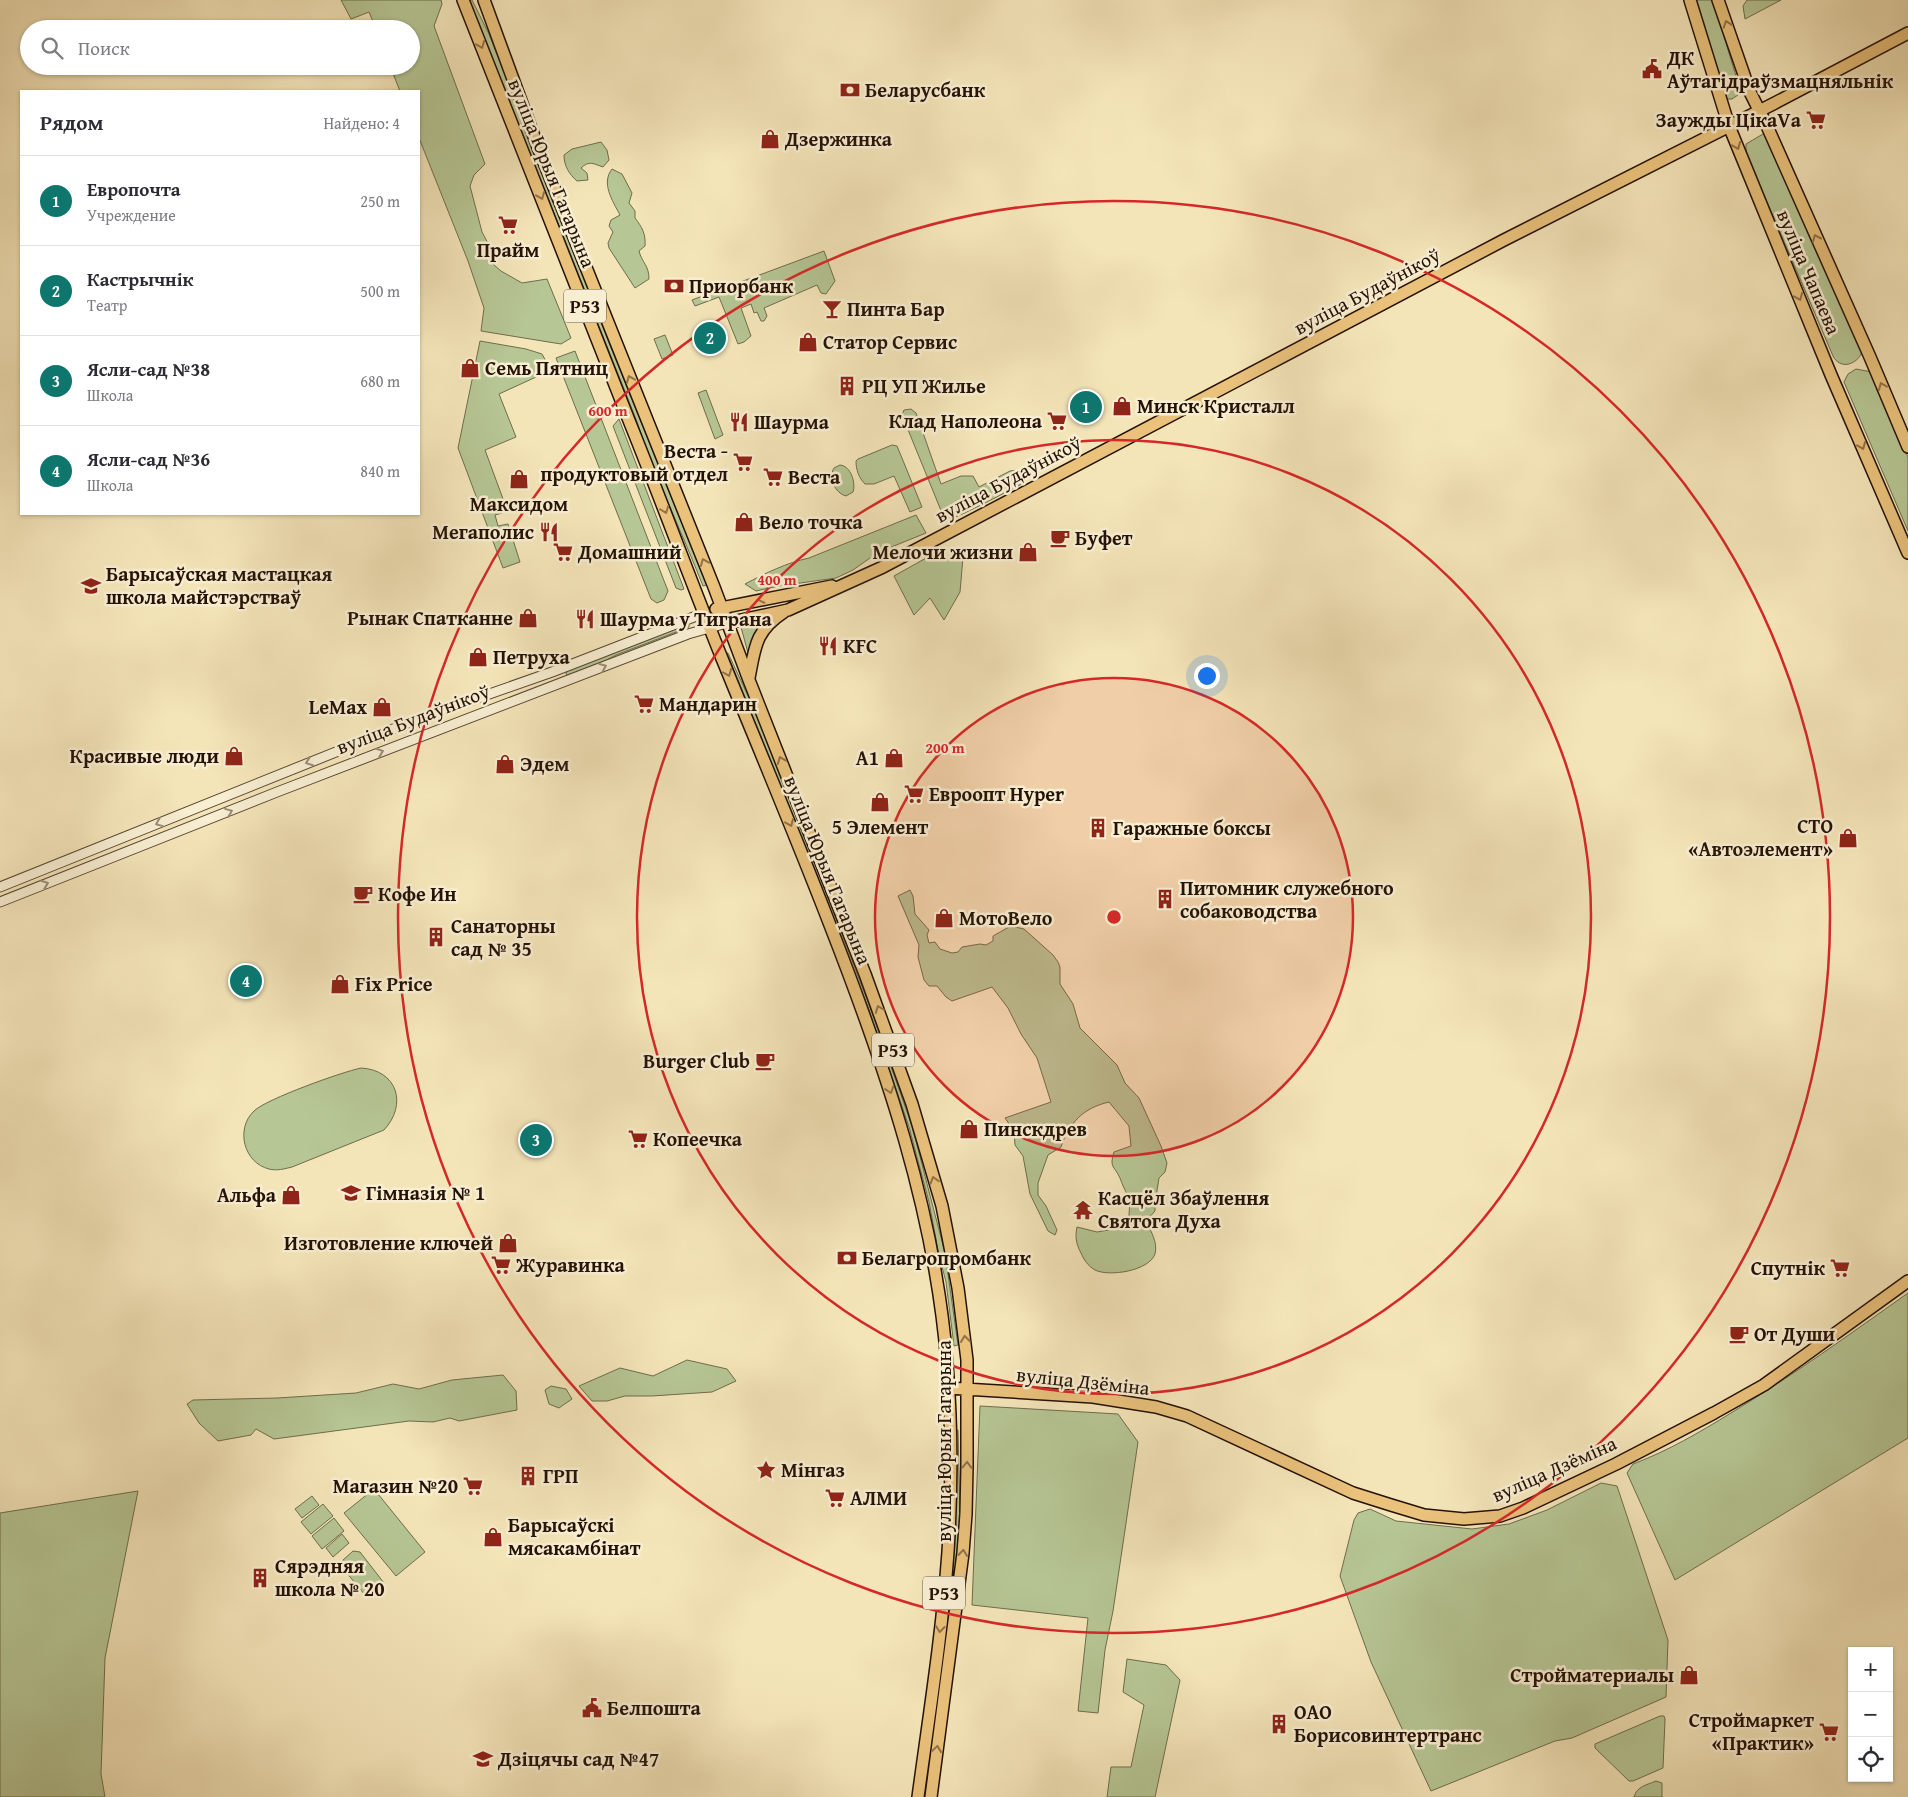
<!DOCTYPE html>
<html lang="ru">
<meta charset="utf-8">
<style>
:root{--surface:#fff;--page:#f2f2f3;--text:#2b2b33;--muted:#7c7c81;--line:#e1e1e2;--accent:#0f766e}
body{margin:0;font-family:"Gentium Book Plus",serif;background:var(--page);color:var(--text)}
.controls{position:absolute;right:15px;bottom:15px;display:grid;overflow:hidden;border-radius:0px;box-shadow:0 1px 4px #0004}
.controls button{width:45px;height:45px;display:grid;place-items:center;padding:0;border:0;border-bottom:1px solid var(--line);background:var(--surface);color:var(--text);font:25px sans-serif}
.you{position:absolute;left:1206px;top:675px;width:18px;height:18px;margin:-12px;border:4px solid #fff;border-radius:50%;background:#1a73e8;box-shadow:0 0 0 8px #1a73e833}
.badge{display:grid;place-items:center;width:32px;height:32px;border-radius:50%;background:var(--accent);color:#fff;font-size:16px;font-weight:700}
.pin{position:absolute;translate:-50% -50%;border:2px solid #fff;box-shadow:0 1px 5px #0006}
.list{margin:0;padding:0;list-style:none}
h2{display:flex;justify-content:space-between;align-items:center;height:65px;margin:0;padding:0 20px;font-size:21px}
h2 small{font-size:16px;font-weight:400;color:var(--muted)}
.list li{display:grid;grid-template-columns:32px 1fr auto;gap:15px;align-items:center;box-sizing:border-box;height:90px;padding:0 20px;border-top:1px solid var(--line)}
.list b{display:block;font-size:19px;white-space:nowrap}
.list p{margin:0;font-size:16px;white-space:nowrap;color:var(--muted)}
.list em{font-size:16px;font-style:normal;color:var(--muted)}
.icon{flex:none;width:28px;height:28px;fill:none;stroke:currentColor;stroke-width:2;stroke-linecap:round;stroke-linejoin:round}
.map{position:relative;flex:none;width:1908px;height:1797px;overflow:hidden}
.search{position:absolute;background:var(--surface);box-shadow:0 1px 4px #0004;left:20px;top:20px;width:400px;height:55px;display:flex;align-items:center;gap:12px;box-sizing:border-box;padding:0 18px;border-radius:28px;color:var(--muted);font-size:19px}
.panel{position:absolute;background:var(--surface);box-shadow:0 1px 4px #0004;left:20px;top:90px;width:400px;height:425px;border-radius:0px}
.map>svg:first-child{display:block}
.green{fill:#b6c694;stroke:#6e6c4d}
.lines{fill:none;stroke-linecap:round;stroke-linejoin:round}
.minor-casing{stroke:#594733;stroke-width:11}
.major-casing{stroke:#251206;stroke-width:14}
.minor{stroke:#f8eed2;stroke-width:9}
.major{stroke:#eac27c;stroke-width:11}
.oneway{stroke:#917347}
.oneway2{stroke:#998b76}
.ring{fill:none;stroke:#d62828;stroke-width:2.5}
.labels{text-anchor:middle;stroke-width:5;stroke-linejoin:round;paint-order:stroke}
.shield{fill:#f8eed2;stroke:#645443;stroke-width:1}
.shield-label{font-size:19px;font-weight:bold;fill:#251206}
.poi-label{font-size:20px;font-weight:bold;fill:#251206;stroke:#f8eed2;text-anchor:start}
.street-label{font-size:20px;fill:#251206;stroke:#f8eed2}
.centre{fill:#d62828;stroke:#f8eed2;stroke-width:2.5}
.ring-label{font-size:15px;text-anchor:middle;font-weight:bold;fill:#d62828;stroke:#f8eed2;stroke-width:5;stroke-linejoin:round;paint-order:stroke}
</style>
<div class="map">
<svg width="1908" height="1797" viewBox="0 0 1908 1797">
<rect width="100%" height="100%" fill="#f4e5b9"/>
<filter id="stains"><feTurbulence type="fractalNoise" baseFrequency=".004" numOctaves="4"/><feColorMatrix values="0 0 0 0 .2 0 0 0 0 .09 0 0 0 0 .02 0 0 0 .5 -.17"/></filter>
<radialGradient id="worn" r=".72"><stop offset=".6" stop-color="#630" stop-opacity="0"/><stop offset="1" stop-color="#630" stop-opacity=".3"/></radialGradient>
<path class="green" d="M341 0H441L442 4 434 26 485 164 474 175 470 186 482 232 490 247 494 265 501 271 522 283 547 279 571 338 561 344 481 331 484 308 468 261 419 138V91H400L390 66H411V29H376L369 12 351 19Z
M469 0H472L489 34 609 343 707 585 703 586C681 530 655 477 636 419Z
M1694 0H1713L1739 86 1738 95 1732 99H1725Z
M1747 0H1781L1745 19 1743 6Z
M1763 134 1767 136 1862 352C1857 365 1840 370 1833 356L1746 153V144Z
M601 142 607 150 609 160 603 167C594 164 589 160 581 168L587 173 588 180 577 181C569 174 564 166 564 155L572 149Z
M612 169 622 174 632 193 629 203 635 211V218C642 227 646 234 645 246L639 251C642 263 649 265 649 279L635 288 609 248 608 243 613 232 609 226 611 220 620 215C612 200 601 183 612 169Z
M824 251 835 281 826 294 821 293 817 285 764 308 767 316 764 321H761L757 312 754 313 751 304 741 308 751 336 744 342 738 344 719 297 695 306 692 300Z
M665 335 673 355 662 359 654 339Z
M480 341 526 349 542 354 548 365 547 372 499 394 516 437 485 450 506 507 501 508 502 513 495 515 498 526 508 524 520 562 503 568 458 448Z
M575 351 668 591 664 600 657 603 651 599 556 358Z
M1856 369 1872 372 1908 457V531L1844 382 1848 374Z
M706 390 723 435 715 439 698 393Z
M911 409 916 413 941 484 961 476H973L979 487 1010 471 1020 470 1026 479 1024 483C1014 488 957 518 952 518 948 518 945 515 942 513L902 415 904 410Z
M619 419 684 589 681 590 676 588 613 426Z
M892 445 897 446 922 507 910 512 894 476 874 484H865C859 478 856 470 856 461L858 459Z
M840 465C851 466 856 483 853 492L846 496C835 493 828 478 834 468Z
M916 515 926 533 889 548 870 558 853 570 836 578 779 586 756 591 745 584C766 573 786 563 809 558Z
M935 553C944 561 953 559 963 557L960 592 944 620 930 598 914 615 894 576Z
M765 620 750 653H748L741 627 744 625Z
M686 624 689 625V627L616 655 603 662 568 676 566 674 567 670Z
M727 653H728L764 730 869 1005 912 1126 945 1253 958 1345 954 1346 946 1282 939 1255 929 1202 909 1127 868 1007Z
M910 890 913 896 915 914 929 930 927 935 929 943 935 942 940 949 952 953 958 952 962 947 980 944 986 945 993 941V936L1009 927H1015L1024 929 1053 955 1058 962 1060 967V984L1073 1004 1080 1028 1117 1065 1125 1083 1139 1098 1161 1146 1167 1163 1165 1172 1159 1178 1155 1203V1211L1146 1221C1151 1232 1158 1242 1155 1254 1149 1271 1109 1277 1095 1270 1088 1266 1084 1260 1081 1253 1076 1244 1075 1236 1077 1227L1097 1232 1114 1229 1129 1216C1129 1209 1131 1201 1128 1196 1125 1190 1122 1184 1120 1178 1114 1165 1109 1168 1114 1152L1131 1146 1129 1126 1109 1102C1083 1108 1069 1123 1061 1147L1048 1155 1038 1183V1195L1046 1206 1057 1230 1055 1235 1048 1231 1030 1194 1023 1156 1015 1145 1014 1131 1005 1118 1051 1102 1037 1058 1021 1034 1008 1008 992 987 952 1001 946 997 937 986H929L924 980 918 957 919 945 898 896Z
M361 1068C397 1070 408 1104 384 1130L292 1167C284 1169 277 1171 269 1169 244 1163 235 1129 254 1111 266 1099 342 1072 361 1068Z
M1908 1293V1438L1675 1580 1627 1473 1633 1464C1668 1451 1700 1432 1731 1413 1792 1376 1850 1334 1908 1293Z
M687 1360 727 1369 736 1381 712 1392 652 1396H625L607 1401H592L579 1386 620 1368 653 1376Z
M503 1375 516 1391 517 1410 459 1421 450 1418 433 1422 409 1421 274 1439 256 1429 251 1435 218 1441 199 1423 187 1404 193 1400 277 1398 356 1393 393 1384 419 1389 452 1380Z
M551 1386 566 1389 572 1399 559 1408 549 1404 545 1390Z
M980 1406 1118 1414 1138 1442 1113 1611 1105 1650 1098 1713 1078 1711 1088 1618 972 1605Z
M955 1430H958L960 1518 956 1564 924 1797H922L950 1590 955 1518Z
M1601 1483 1617 1486 1668 1640 1666 1697 1572 1738 1555 1741 1431 1791 1371 1662 1340 1576 1354 1520 1358 1513 1370 1509 1396 1521 1472 1529 1509 1524 1547 1510Z
M374 1489 425 1552 396 1576 344 1513Z
M138 1491 105 1658 101 1774 105 1797H0V1513Z
M312 1496 319 1505 302 1518 295 1509Z
M323 1504 333 1516 311 1534 301 1522Z
M334 1518 344 1531 322 1549 312 1536Z
M342 1534 349 1543 333 1557 326 1548Z
M353 1551 360 1552 384 1583 383 1590 372 1598 365 1595 341 1566 343 1560Z
M1127 1659 1166 1665 1180 1680 1155 1797H1107L1111 1767H1131L1144 1705 1123 1692Z
M1660 1716H1664L1665 1719 1663 1768 1633 1781H1629L1595 1748V1744Z
M1656 1781 1662 1783V1797H1634C1637 1786 1647 1785 1656 1781Z"/>
<g class="lines">
<defs>
<path id="minor" d="M0 887 418 719 552 672 704 613
M0 902 277 792 688 634 727 623"/>
<path id="major" d="M463 0C519 141 575 282 630 423 662 502 691 582 723 661 759 749 796 837 830 925 885 1066 935 1211 947 1363 952 1426 952 1489 948 1552 942 1634 929 1716 918 1797
M484 0 539 150 714 587 749 680 865 974 912 1104 942 1206 958 1288 967 1360V1467L966 1514 963 1553 931 1797
M1690 0 1729 126 1831 375 1908 553
M1718 0 1750 92 1767 126 1870 357 1908 447
M716 609 832 586
M727 623 788 610 883 567 1504 240 1773 104 1908 33
M749 678C755 647 755 631 784 612
M948 1388 1093 1397 1156 1407 1187 1416 1353 1493 1391 1505 1424 1515 1464 1519 1500 1516 1523 1508 1616 1464 1714 1413 1764 1385 1908 1281"/>
</defs>
<use href="#minor" class="minor-casing"/>
<use href="#major" class="major-casing"/>
<use href="#minor" class="minor"/>
<use href="#major" class="major"/>
</g>
<defs><path id="oneway-chevron" d="M-2-3.5L2.5 0L-2 3.5" fill="none" stroke-width="1.6" stroke-linecap="round" stroke-linejoin="round" transform="scale(1.25)"/></defs>
<g class="oneway">
<use href="#oneway-chevron" transform="translate(1727 24) rotate(-109)"/>
<use href="#oneway-chevron" transform="translate(481 45) rotate(68)"/>
<use href="#oneway-chevron" transform="translate(1737 146) rotate(68)"/>
<use href="#oneway-chevron" transform="translate(541 196) rotate(68)"/>
<use href="#oneway-chevron" transform="translate(1816 238) rotate(-114)"/>
<use href="#oneway-chevron" transform="translate(1799 297) rotate(67)"/>
<use href="#oneway-chevron" transform="translate(630 379) rotate(-112)"/>
<use href="#oneway-chevron" transform="translate(1882 386) rotate(-113)"/>
<use href="#oneway-chevron" transform="translate(1862 446) rotate(67)"/>
<use href="#oneway-chevron" transform="translate(665 510) rotate(69)"/>
<use href="#oneway-chevron" transform="translate(704 562) rotate(-112)"/>
<use href="#oneway-chevron" transform="translate(761 599) rotate(168)"/>
<use href="#oneway-chevron" transform="translate(728 673) rotate(68)"/>
<use href="#oneway-chevron" transform="translate(781 760) rotate(-112)"/>
<use href="#oneway-chevron" transform="translate(790 823) rotate(67)"/>
<use href="#oneway-chevron" transform="translate(879 1009) rotate(-111)"/>
<use href="#oneway-chevron" transform="translate(890 1090) rotate(72)"/>
<use href="#oneway-chevron" transform="translate(934 1180) rotate(-106)"/>
<use href="#oneway-chevron" transform="translate(965 1339) rotate(-96)"/>
<use href="#oneway-chevron" transform="translate(967 1465) rotate(-89)"/>
<use href="#oneway-chevron" transform="translate(963 1553) rotate(-84)"/>
<use href="#oneway-chevron" transform="translate(940 1629) rotate(97)"/>
<use href="#oneway-chevron" transform="translate(937 1749) rotate(-82)"/>
</g>
<g class="oneway2">
<use href="#oneway-chevron" transform="translate(603 667) rotate(-22)"/>
<use href="#oneway-chevron" transform="translate(380 752) rotate(-21)"/>
<use href="#oneway-chevron" transform="translate(309 762) rotate(159)"/>
<use href="#oneway-chevron" transform="translate(229 812) rotate(-22)"/>
<use href="#oneway-chevron" transform="translate(159 823) rotate(158)"/>
<use href="#oneway-chevron" transform="translate(45 884) rotate(-21)"/>
</g>
<circle cx="1114" cy="917" r="239" fill="#d62828" fill-opacity=".12"/>
<g class="ring">
<circle cx="1114" cy="917" r="239"/>
<circle cx="1114" cy="917" r="477"/>
<circle cx="1114" cy="917" r="716"/>
</g>
<defs>
<symbol id="civic-bare" viewBox="-9 -9 18 18"><path d="M-.6-6.5H3V-4.5H.6V-3L4-1V1h2V6H-6V1h2V-1L-.6-3ZM-1.2 2.5V6h2.4V2.5Z" fill="#8f2418" stroke="#f8eed2" stroke-width="2.5" paint-order="stroke"/></symbol>
<symbol id="bank-bare" viewBox="-9 -9 18 18"><path d="M-6-4H6V4H-6ZM0-2.3a2.3 2.3 0 1 0 0 4.6a2.3 2.3 0 1 0 0-4.6Z" fill="#8f2418" stroke="#f8eed2" stroke-width="2.5" paint-order="stroke"/></symbol>
<symbol id="supermarket-bare" viewBox="-9 -9 18 18"><path d="M-6-5.5h2.5l.6 2H6L4.5 2H-2.5L-4.4-4H-6ZM-1.5 3.2a1.3 1.3 0 1 0 .1 0ZM3 3.2a1.3 1.3 0 1 0 .1 0Z" fill="#8f2418" stroke="#f8eed2" stroke-width="2.5" paint-order="stroke"/></symbol>
<symbol id="shop-bare" viewBox="-9 -9 18 18"><path d="M-5-2.5h2.3a2.7 3.5 0 0 1 5.4 0H5L5.5 6h-11ZM-1.5-2.5h3a1.5 2.3 0 0 0-3 0Z" fill="#8f2418" stroke="#f8eed2" stroke-width="2.5" paint-order="stroke"/></symbol>
<symbol id="bar-bare" viewBox="-9 -9 18 18"><path d="M-6-5H6L.8 .8V4.5H3.5V6h-7V4.5H-.8V.8Z" fill="#8f2418" stroke="#f8eed2" stroke-width="2.5" paint-order="stroke"/></symbol>
<symbol id="building-bare" viewBox="-9 -9 18 18"><path d="M-4-6H4V6H1V3H-1V6H-4ZM-2.5-4.3h1.7v1.8h-1.7ZM.8-4.3h1.7v1.8H.8ZM-2.5-1h1.7V.8h-1.7ZM.8-1h1.7V.8H.8Z" fill="#8f2418" stroke="#f8eed2" stroke-width="2.5" paint-order="stroke"/></symbol>
<symbol id="restaurant-bare" viewBox="-9 -9 18 18"><path d="M-5-6h1v4h1v-4h1v4h1v-4h1v5L-1.5 .5V6h-2V.5L-5-1ZM5-6V6H3V1.5H1.5Q1.5-4 5-6Z" fill="#8f2418" stroke="#f8eed2" stroke-width="2.5" paint-order="stroke"/></symbol>
<symbol id="cafe-bare" viewBox="-9 -9 18 18"><path d="M-5.5-4.5H6V0H3Q3 3.5 0 3.5H-2.5Q-5.5 3.5-5.5 0ZM3-3.2v2h1.7v-2ZM-6 4.5H4V6H-6Z" fill="#8f2418" stroke="#f8eed2" stroke-width="2.5" paint-order="stroke"/></symbol>
<symbol id="school-bare" viewBox="-9 -9 18 18"><path d="M0-5L7-2L0 1L-7-2ZM-4 1L0 2.5L4 1V4Q0 6-4 4Z" fill="#8f2418" stroke="#f8eed2" stroke-width="2.5" paint-order="stroke"/></symbol>
<symbol id="temple-bare" viewBox="-9 -9 18 18"><path d="M0-6L5-2H3V0L6.5 2.5H4V6H1.5V3h-3V6H-4V2.5H-6.5L-3 0V-2H-5Z" fill="#8f2418" stroke="#f8eed2" stroke-width="2.5" paint-order="stroke"/></symbol>
<symbol id="sight-bare" viewBox="-9 -9 18 18"><path d="M0-6L1.8-2.2L6-1.7L2.9 1.2L3.7 5.4L0 3.3L-3.7 5.4L-2.9 1.2L-6-1.7L-1.8-2.2Z" fill="#8f2418" stroke="#f8eed2" stroke-width="2.5" paint-order="stroke"/></symbol>
</defs>
<g fill-rule="evenodd">
<use href="#civic-bare" x="1638" y="55" width="28" height="28"/>
<use href="#bank-bare" x="836" y="76" width="28" height="28"/>
<use href="#supermarket-bare" x="1802" y="106" width="28" height="28"/>
<use href="#shop-bare" x="756" y="125" width="28" height="28"/>
<use href="#supermarket-bare" x="494" y="211" width="28" height="28"/>
<use href="#bank-bare" x="660" y="272" width="28" height="28"/>
<use href="#bar-bare" x="818" y="295" width="28" height="28"/>
<use href="#shop-bare" x="794" y="328" width="28" height="28"/>
<use href="#shop-bare" x="456" y="354" width="28" height="28"/>
<use href="#building-bare" x="833" y="372" width="28" height="28"/>
<use href="#shop-bare" x="1108" y="392" width="28" height="28"/>
<use href="#supermarket-bare" x="1043" y="407" width="28" height="28"/>
<use href="#restaurant-bare" x="725" y="408" width="28" height="28"/>
<use href="#supermarket-bare" x="729" y="448" width="28" height="28"/>
<use href="#supermarket-bare" x="759" y="463" width="28" height="28"/>
<use href="#shop-bare" x="505" y="465" width="28" height="28"/>
<use href="#shop-bare" x="730" y="508" width="28" height="28"/>
<use href="#restaurant-bare" x="535" y="518" width="28" height="28"/>
<use href="#cafe-bare" x="1046" y="524" width="28" height="28"/>
<use href="#supermarket-bare" x="549" y="538" width="28" height="28"/>
<use href="#shop-bare" x="1014" y="538" width="28" height="28"/>
<use href="#school-bare" x="77" y="572" width="28" height="28"/>
<use href="#shop-bare" x="514" y="604" width="28" height="28"/>
<use href="#restaurant-bare" x="571" y="605" width="28" height="28"/>
<use href="#restaurant-bare" x="814" y="632" width="28" height="28"/>
<use href="#shop-bare" x="464" y="643" width="28" height="28"/>
<use href="#supermarket-bare" x="630" y="690" width="28" height="28"/>
<use href="#shop-bare" x="368" y="693" width="28" height="28"/>
<use href="#shop-bare" x="220" y="742" width="28" height="28"/>
<use href="#shop-bare" x="880" y="744" width="28" height="28"/>
<use href="#shop-bare" x="491" y="750" width="28" height="28"/>
<use href="#supermarket-bare" x="900" y="780" width="28" height="28"/>
<use href="#shop-bare" x="866" y="788" width="28" height="28"/>
<use href="#building-bare" x="1084" y="814" width="28" height="28"/>
<use href="#shop-bare" x="1834" y="824" width="28" height="28"/>
<use href="#cafe-bare" x="349" y="880" width="28" height="28"/>
<use href="#building-bare" x="1151" y="885" width="28" height="28"/>
<use href="#shop-bare" x="930" y="904" width="28" height="28"/>
<use href="#building-bare" x="422" y="923" width="28" height="28"/>
<use href="#shop-bare" x="326" y="970" width="28" height="28"/>
<use href="#cafe-bare" x="751" y="1047" width="28" height="28"/>
<use href="#shop-bare" x="955" y="1115" width="28" height="28"/>
<use href="#supermarket-bare" x="624" y="1125" width="28" height="28"/>
<use href="#school-bare" x="337" y="1179" width="28" height="28"/>
<use href="#shop-bare" x="277" y="1181" width="28" height="28"/>
<use href="#temple-bare" x="1069" y="1196" width="28" height="28"/>
<use href="#shop-bare" x="494" y="1229" width="28" height="28"/>
<use href="#bank-bare" x="833" y="1244" width="28" height="28"/>
<use href="#supermarket-bare" x="487" y="1251" width="28" height="28"/>
<use href="#supermarket-bare" x="1826" y="1254" width="28" height="28"/>
<use href="#cafe-bare" x="1725" y="1320" width="28" height="28"/>
<use href="#sight-bare" x="752" y="1456" width="28" height="28"/>
<use href="#building-bare" x="514" y="1462" width="28" height="28"/>
<use href="#supermarket-bare" x="459" y="1472" width="28" height="28"/>
<use href="#supermarket-bare" x="821" y="1484" width="28" height="28"/>
<use href="#shop-bare" x="479" y="1523" width="28" height="28"/>
<use href="#building-bare" x="246" y="1564" width="28" height="28"/>
<use href="#shop-bare" x="1675" y="1661" width="28" height="28"/>
<use href="#civic-bare" x="578" y="1694" width="28" height="28"/>
<use href="#building-bare" x="1265" y="1710" width="28" height="28"/>
<use href="#supermarket-bare" x="1815" y="1718" width="28" height="28"/>
<use href="#school-bare" x="469" y="1745" width="28" height="28"/>
</g>
<g class="labels">
<g class="shield">
<rect x="564" y="289.5" width="42" height="33" rx="4"/>
<rect x="872" y="1033.5" width="42" height="33" rx="4"/>
<rect x="923" y="1576.5" width="42" height="33" rx="4"/>
</g>
<g class="shield-label">
<text x="585" y="313">Р53</text>
<text x="893" y="1057">Р53</text>
<text x="944" y="1600">Р53</text>
</g>
<g class="poi-label">
<text x="1667" y="65">ДК<tspan x="1667" dy="23">Аўтагідраўзмацняльнік</tspan></text>
<text x="865" y="97">Беларусбанк</text>
<text x="1801" y="127" text-anchor="end">Заужды ЦікаVа</text>
<text x="785" y="146">Дзержинка</text>
<text x="508" y="257" text-anchor="middle">Прайм</text>
<text x="689" y="293">Приорбанк</text>
<text x="847" y="316">Пинта Бар</text>
<text x="823" y="349">Статор Сервис</text>
<text x="485" y="375">Семь Пятниц</text>
<text x="862" y="393">РЦ УП Жилье</text>
<text x="1137" y="413">Минск Кристалл</text>
<text x="1042" y="428" text-anchor="end">Клад Наполеона</text>
<text x="754" y="429">Шаурма</text>
<text x="728" y="458" text-anchor="end">Веста -<tspan x="728" dy="23">продуктовый отдел</tspan></text>
<text x="788" y="484">Веста</text>
<text x="519" y="511" text-anchor="middle">Максидом</text>
<text x="759" y="529">Вело точка</text>
<text x="534" y="539" text-anchor="end">Мегаполис</text>
<text x="1075" y="545">Буфет</text>
<text x="578" y="559">Домашний</text>
<text x="1013" y="559" text-anchor="end">Мелочи жизни</text>
<text x="106" y="581">Барысаўская мастацкая<tspan x="106" dy="23">школа майстэрстваў</tspan></text>
<text x="513" y="625" text-anchor="end">Рынак Спатканне</text>
<text x="600" y="626">Шаурма у Тиграна</text>
<text x="843" y="653">KFC</text>
<text x="493" y="664">Петруха</text>
<text x="659" y="711">Мандарин</text>
<text x="367" y="714" text-anchor="end">LeMax</text>
<text x="219" y="763" text-anchor="end">Красивые люди</text>
<text x="879" y="765" text-anchor="end">A1</text>
<text x="520" y="771">Эдем</text>
<text x="929" y="801">Евроопт Hyper</text>
<text x="1833" y="833" text-anchor="end">СТО<tspan x="1833" dy="23">«Автоэлемент»</tspan></text>
<text x="880" y="834" text-anchor="middle">5 Элемент</text>
<text x="1113" y="835">Гаражные боксы</text>
<text x="1180" y="895">Питомник служебного<tspan x="1180" dy="23">собаководства</tspan></text>
<text x="378" y="901">Кофе Ин</text>
<text x="959" y="925">МотоВело</text>
<text x="451" y="933">Санаторны<tspan x="451" dy="23">сад № 35</tspan></text>
<text x="355" y="991">Fix Price</text>
<text x="750" y="1068" text-anchor="end">Burger Club</text>
<text x="984" y="1136">Пинскдрев</text>
<text x="653" y="1146">Копеечка</text>
<text x="366" y="1200">Гімназія № 1</text>
<text x="276" y="1202" text-anchor="end">Альфа</text>
<text x="1098" y="1205">Касцёл Збаўлення<tspan x="1098" dy="23">Святога Духа</tspan></text>
<text x="493" y="1250" text-anchor="end">Изготовление ключей</text>
<text x="862" y="1265">Белагропромбанк</text>
<text x="516" y="1272">Журавинка</text>
<text x="1825" y="1275" text-anchor="end">Спутнік</text>
<text x="1754" y="1341">От Души</text>
<text x="781" y="1477">Мінгаз</text>
<text x="543" y="1483">ГРП</text>
<text x="458" y="1493" text-anchor="end">Магазин №20</text>
<text x="850" y="1505">АЛМИ</text>
<text x="508" y="1532">Барысаўскі<tspan x="508" dy="23">мясакамбінат</tspan></text>
<text x="275" y="1573">Сярэдняя<tspan x="275" dy="23">школа № 20</tspan></text>
<text x="1674" y="1682" text-anchor="end">Стройматериалы</text>
<text x="607" y="1715">Белпошта</text>
<text x="1294" y="1719">ОАО<tspan x="1294" dy="23">Борисовинтертранс</tspan></text>
<text x="1814" y="1727" text-anchor="end">Строймаркет<tspan x="1814" dy="23">«Практик»</tspan></text>
<text x="498" y="1766">Дзіцячы сад №47</text>
</g>
<g class="street-label">
<text transform="translate(552 173) rotate(68)" y="7">вуліца Юрыя Гагарына</text>
<text transform="translate(1809 272) rotate(67)" y="7">вуліца Чапаева</text>
<text transform="translate(1367 291) rotate(-28)" y="7">вуліца Будаўнікоў</text>
<text transform="translate(1008 479) rotate(-28)" y="7">вуліца Будаўнікоў</text>
<text transform="translate(413 719) rotate(-21)" y="7">вуліца Будаўнікоў</text>
<text transform="translate(828 870) rotate(68)" y="7">вуліца Юрыя Гагарына</text>
<text transform="translate(1083 1381) rotate(6)" y="7">вуліца Дзёміна</text>
<text transform="translate(944 1441) rotate(-90)" y="7">вуліца Юрыя Гагарына</text>
<text transform="translate(1554 1469) rotate(-24)" y="7">вуліца Дзёміна</text>
</g>
</g>
<circle cx="1114" cy="917" r="8" class="centre"/>
<g class="ring-label">
<text x="608" y="416">600 m</text>
<text x="777" y="585">400 m</text>
<text x="945" y="753">200 m</text>
</g>
<rect width="100%" height="100%" filter="url(#stains)"/>
<rect width="100%" height="100%" fill="url(#worn)"/>
</svg>
<div class="controls">
<button>+</button>
<button>−</button>
<button><svg class="icon" aria-label="locate" viewBox="0 0 24 24"><circle cx="12" cy="12" r="6"/><path d="M12 2v4M12 18v4M2 12h4M18 12h4"/></svg></button>
</div>
<div class="you"></div>
<div class="pin badge" style="left:1086px;top:407px">1</div>
<div class="pin badge" style="left:710px;top:338px">2</div>
<div class="pin badge" style="left:536px;top:1140px">3</div>
<div class="pin badge" style="left:246px;top:981px">4</div>
<div class="search"><svg class="icon" aria-label="search" viewBox="0 0 24 24"><circle cx="10" cy="10" r="6"/><path d="M15 15l6 6"/></svg>Поиск</div>
<section class="panel">
<h2>Рядом<small>Найдено: 4</small></h2>
<ul class="list">
<li><span class="badge">1</span><div><b>Европочта</b><p>Учреждение</p></div><em>250 m</em></li>
<li><span class="badge">2</span><div><b>Кастрычнік</b><p>Театр</p></div><em>500 m</em></li>
<li><span class="badge">3</span><div><b>Ясли-сад №38</b><p>Школа</p></div><em>680 m</em></li>
<li><span class="badge">4</span><div><b>Ясли-сад №36</b><p>Школа</p></div><em>840 m</em></li>
</ul>
</section>
</div>
